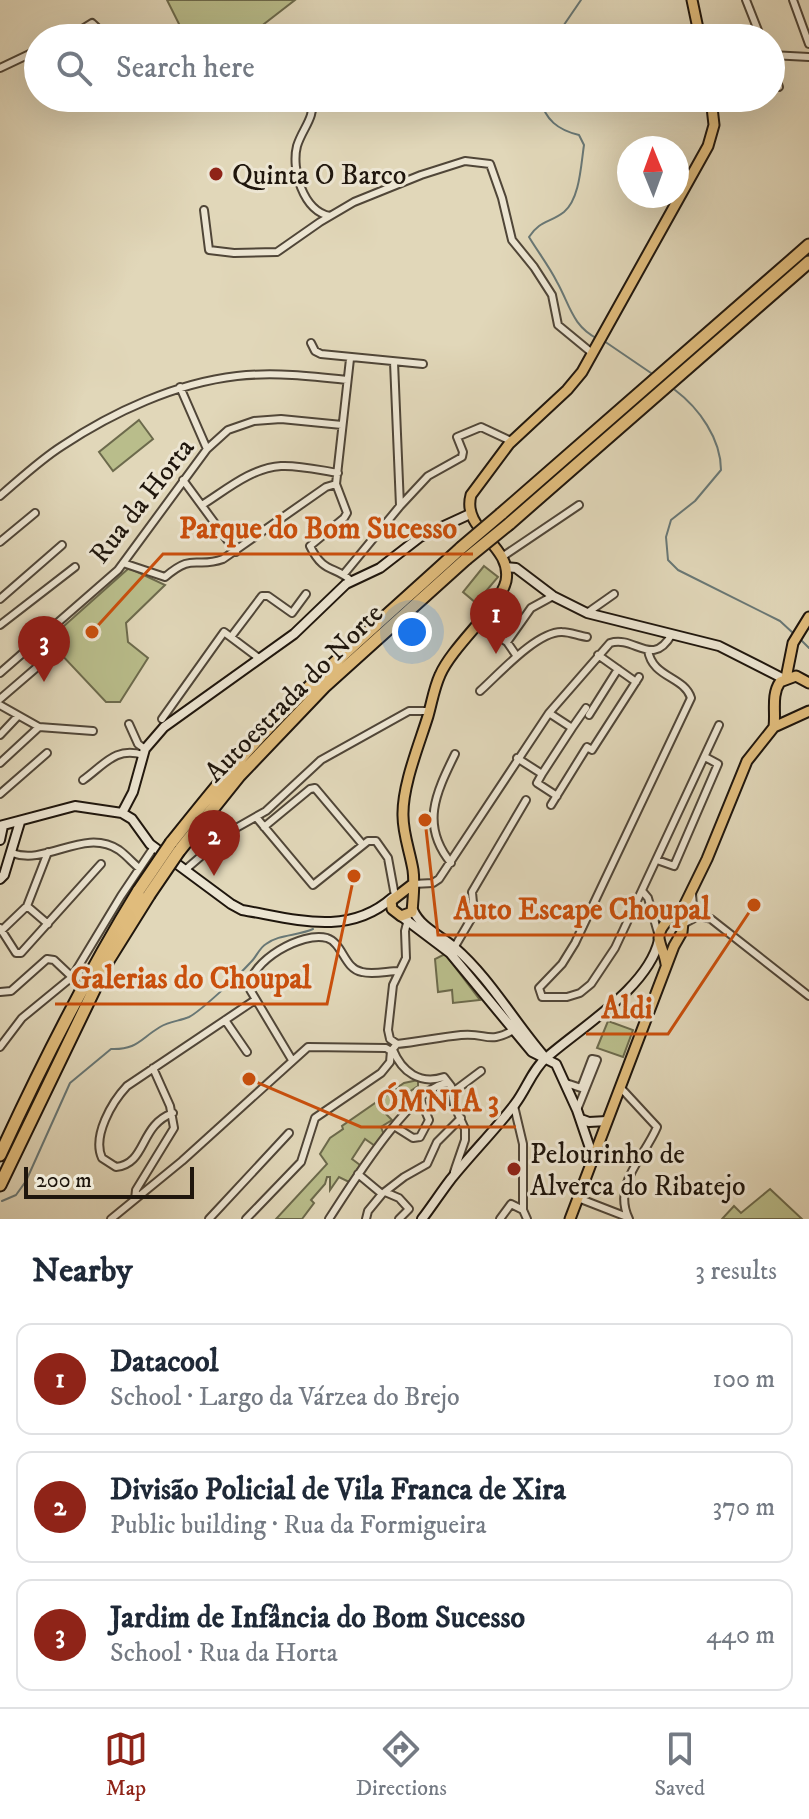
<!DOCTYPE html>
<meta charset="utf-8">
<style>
:root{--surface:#fff;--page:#f6f6f7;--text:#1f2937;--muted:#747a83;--line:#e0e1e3;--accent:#8f2418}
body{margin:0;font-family:"IM FELL DW Pica",serif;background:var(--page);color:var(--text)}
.compass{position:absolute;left:617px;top:136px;width:72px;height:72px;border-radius:50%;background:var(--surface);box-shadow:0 8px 32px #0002;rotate:359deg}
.scale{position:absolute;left:24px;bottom:20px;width:170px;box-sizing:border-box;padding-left:8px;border:4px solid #1f160d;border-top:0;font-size:22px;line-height:28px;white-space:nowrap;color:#1f160d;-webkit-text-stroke:6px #ece5d2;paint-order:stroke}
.you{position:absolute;left:412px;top:632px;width:28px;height:28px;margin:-20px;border:6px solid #fff;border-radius:50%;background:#1a73e8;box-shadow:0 0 0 12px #1a73e833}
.badge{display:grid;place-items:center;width:52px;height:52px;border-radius:50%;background:var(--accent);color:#fff;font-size:26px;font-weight:700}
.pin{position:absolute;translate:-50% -66px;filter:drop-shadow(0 2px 4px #0008)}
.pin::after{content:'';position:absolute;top:42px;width:28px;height:24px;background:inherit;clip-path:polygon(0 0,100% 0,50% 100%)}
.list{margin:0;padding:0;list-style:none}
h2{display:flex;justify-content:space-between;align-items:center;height:104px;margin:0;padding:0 32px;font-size:34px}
h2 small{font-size:26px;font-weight:400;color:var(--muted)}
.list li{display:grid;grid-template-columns:52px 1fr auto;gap:24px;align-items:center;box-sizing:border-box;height:112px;margin:0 16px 16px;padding:0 16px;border:2px solid var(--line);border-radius:16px}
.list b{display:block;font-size:30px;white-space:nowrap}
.list p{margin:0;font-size:26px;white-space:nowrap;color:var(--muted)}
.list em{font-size:26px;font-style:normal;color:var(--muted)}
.icon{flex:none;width:44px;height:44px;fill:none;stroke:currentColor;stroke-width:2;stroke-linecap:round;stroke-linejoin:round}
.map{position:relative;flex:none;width:809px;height:1219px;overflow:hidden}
.search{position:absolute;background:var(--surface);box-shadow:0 8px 32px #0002;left:24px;right:24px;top:24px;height:88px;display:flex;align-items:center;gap:20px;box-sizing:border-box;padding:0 28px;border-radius:44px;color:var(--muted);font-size:30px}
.sheet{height:488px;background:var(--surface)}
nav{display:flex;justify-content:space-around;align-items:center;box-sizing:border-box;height:112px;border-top:2px solid var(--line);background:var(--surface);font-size:22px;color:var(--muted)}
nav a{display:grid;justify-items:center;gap:4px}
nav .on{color:var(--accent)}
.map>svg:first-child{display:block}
.green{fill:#b9bd8b;stroke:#6c6a4c;stroke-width:2}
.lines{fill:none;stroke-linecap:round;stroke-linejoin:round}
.stream{stroke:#687775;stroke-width:2}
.street-casing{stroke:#504638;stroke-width:10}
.secondary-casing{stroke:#1f160d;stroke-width:12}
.primary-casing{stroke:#1f160d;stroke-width:13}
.highway-casing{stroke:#1f160d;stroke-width:15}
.street{stroke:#ece5d2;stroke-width:6}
.secondary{stroke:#ece5d2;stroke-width:8}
.primary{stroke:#e0bc7c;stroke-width:9}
.highway{stroke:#e0bc7c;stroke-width:11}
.highway-bridge-casing{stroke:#1f160d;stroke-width:15;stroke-linecap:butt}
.highway-bridge{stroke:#e0bc7c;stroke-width:11}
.poi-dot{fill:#8f2418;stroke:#ece5d2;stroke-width:3}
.labels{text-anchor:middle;stroke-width:6;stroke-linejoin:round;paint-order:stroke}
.poi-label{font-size:28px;fill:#1f160d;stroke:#ece5d2;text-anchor:start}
.street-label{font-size:28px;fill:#1f160d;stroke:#ece5d2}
.leader{fill:none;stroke:#ca4f0c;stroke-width:3}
.callout-dot{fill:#ca4f0c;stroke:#ece5d2;stroke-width:3}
.callout-label{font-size:30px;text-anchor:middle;font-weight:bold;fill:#ca4f0c;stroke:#ece5d2;stroke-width:6;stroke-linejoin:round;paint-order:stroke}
</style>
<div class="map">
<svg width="809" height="1219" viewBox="0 0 809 1219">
<rect width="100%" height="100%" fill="#e1d7b9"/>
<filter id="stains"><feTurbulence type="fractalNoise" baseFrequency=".0025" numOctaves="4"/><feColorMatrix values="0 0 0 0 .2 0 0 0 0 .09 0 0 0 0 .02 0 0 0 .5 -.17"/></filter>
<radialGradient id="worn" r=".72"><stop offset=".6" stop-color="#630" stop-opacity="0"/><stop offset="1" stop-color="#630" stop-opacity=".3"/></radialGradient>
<path class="green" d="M167 0H295L246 38H186Z
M139 420 153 439 113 471 99 452Z
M484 566 498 577 476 603 463 592Z
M129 568 165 585 126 623 128 642 148 658 120 702H106L60 653 54 658V651L46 642Z
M445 954 480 1000 453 1003 452 990 438 992 435 959Z
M608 1021 633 1030 623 1057 597 1048Z
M418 1080V1086L403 1096 385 1113 392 1120 381 1127 384 1135 375 1146 365 1139 352 1159 360 1165 349 1182 339 1177 330 1190V1177H327L325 1184 311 1200 314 1203 302 1219H276L327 1164 320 1154 330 1138 343 1129 342 1126 404 1083Z
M770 1189 802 1219H722L734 1206 741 1213Z"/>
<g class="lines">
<path class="stream" d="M555 38 581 0
M540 98C545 120 558 130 579 135L584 145C581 164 580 199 564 212 550 223 540 220 529 237 538 252 549 266 557 282 570 305 572 326 598 339
M604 341 651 373
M675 390C699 408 721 439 721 470L695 501 671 520 666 537 668 560 678 570 780 621 793 633
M801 640 809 648
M2 1201 16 1195 26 1181 70 1083 111 1049C137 1050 140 1039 160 1027 170 1021 180 1021 189 1017 201 1011 240 974 250 963 256 958 259 948 266 944 279 934 298 936 313 929"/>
<defs>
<path id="street" d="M746 0 761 38
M793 0 809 44
M68 38 92 23 108 38
M771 55 809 57
M771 66 779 87
M0 68 38 50
M312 98C315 119 303 127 297 146 291 169 303 211 330 216
M204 210 209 250 234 253 277 252 320 222 354 202 421 175 465 161 490 164 502 198 512 240 534 267 552 295 558 325 592 353
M311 343 315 351 321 354 423 364
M350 359 336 484 347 513 344 518 310 546C324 575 335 565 351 581
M394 362 400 506
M180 387 207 449
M183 480 236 552
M0 496C20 479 40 460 62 446 113 412 176 383 237 376 274 372 311 376 347 380
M202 505C226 490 251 468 281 466 299 465 319 470 338 473
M0 542 35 513
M502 557 579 505
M123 563 165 577C194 552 195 569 223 559L326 487 336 484
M344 574 400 506 428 476 462 457 463 452 457 437 481 427 511 441
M0 599 62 545
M587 613 614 594
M477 623 507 642 516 655
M0 625 75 567
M231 637 262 596H268L292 613 306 594
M507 642 531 608 553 596
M648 650C652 678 684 676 691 698L575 943 562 964 539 988 542 997H567L580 993 591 984 615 948 719 725
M598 655 636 682
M0 673 118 570 207 449 228 430 254 421 281 419 342 425
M480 691C498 675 537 631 562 632 570 632 579 636 587 637
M0 699 50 656V651L40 638
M0 705 39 727 93 731
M589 715 618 669
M162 719 224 632 260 659
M129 724 138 744 145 749
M572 728 586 708
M0 735 18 716
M517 758 542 774 572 728 549 713
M0 763 39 727
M542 774 537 783 557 796
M83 780C104 765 116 746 143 755
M0 794 47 753
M551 805 587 747 592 750 639 677
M256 817 313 885 368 841H376L388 858 395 896
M264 827 310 789 315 788 363 845
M12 853C47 866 84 827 119 850 126 855 132 862 139 868
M657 860 674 866 718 764 705 757
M451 863C420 825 436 793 455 754
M185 870 229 832 266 811 321 760 409 711H429
M413 884 433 883 439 879 549 713 610 643C635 635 652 669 672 634
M643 892 648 898 658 933
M692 893 693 907 698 916
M27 906 48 924
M683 924 698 916 711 919 809 996
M0 928 16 953H21L101 864
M1 931 27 906 48 852
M454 948 474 914 472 892 526 800
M0 992 11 991 47 959 54 960 72 977
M225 1020 247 1052
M390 1039 388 1030 393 985 406 958 405 931 408 919
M397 1044C418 1042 440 1037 461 1035 488 1032 487 1046 517 1028
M0 1047 22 1018 72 977 121 896 154 847
M393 1050C402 1072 420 1085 444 1077L451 1086 454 1105 465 1129V1140L454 1172
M292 1060 249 988C250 961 302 931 327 938 343 943 344 969 362 972 373 975 388 971 399 971
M566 1083 581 1088 592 1059 597 1060 577 1110
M620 1087 657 1127C644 1158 612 1184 629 1219
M453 1092 481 1071
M420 1099 429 1120 420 1137
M514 1106 523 1144V1210L527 1219
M173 1113C139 1125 147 1164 116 1167L102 1158C92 1136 112 1102 127 1086L255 1000
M394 1126 413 1138 420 1137
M358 1174 382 1194
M385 1192 399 1198 409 1209 399 1219
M578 1198 627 1217
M135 1199 136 1190 174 1128 170 1106 153 1068
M111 1219 182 1161 308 1047 386 1048 391 1051
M209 1219 289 1133
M246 1219 301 1162 315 1118 381 1073 390 1062 391 1051 397 1044 390 1039
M329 1219C348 1190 413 1084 448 1083
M366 1219 368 1211 382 1194 404 1177 427 1164 437 1142 461 1118
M500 1219 511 1204 523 1210"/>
<path id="secondary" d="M506 567 516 568 553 596 587 613 719 646 784 679
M122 813 133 792 145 749 164 727 294 634 346 584 380 568 420 537 470 514
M0 826 75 806 122 813 132 819 150 844 231 904 242 910C295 919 348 937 392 898
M0 840 3 826
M0 879 4 875 20 822
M413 910C421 928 440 935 454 947 489 977 513 1020 543 1055
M401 916 450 953 532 1052 556 1064 577 1110 593 1157
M581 1119 589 1122 607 1121
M422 1219C432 1206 441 1192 451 1179 472 1153 495 1130 515 1104 526 1090 532 1070 546 1058 581 1027 648 988 659 940"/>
<path id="primary" d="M692 0 700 38
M786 678 793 643 809 617
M774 727C776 712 771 695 780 682L796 676 809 683
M413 884 391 901 392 909 401 916 412 912C413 899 415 884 413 870 410 852 403 834 403 816 402 786 419 745 428 716 432 702 434 688 440 675 453 645 500 607 506 581 513 545 461 531 471 495L509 444 567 390 582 372 708 146 714 125 711 98
M666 964C665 955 660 946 659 938 659 924 675 915 684 906
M570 1219 674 946 682 932 685 904 707 859 747 761 774 727 809 711"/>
<path id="highway" d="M501 514 809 245
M509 524 809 262
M171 843C204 802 237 760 274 722 333 661 398 606 461 548
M179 851 239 776 324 687 466 559
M0 1155C42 1064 86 976 139 890
M0 1185 109 959 149 895"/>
</defs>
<use href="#street" class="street-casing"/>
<use href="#secondary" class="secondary-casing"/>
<use href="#primary" class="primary-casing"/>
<use href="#highway" class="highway-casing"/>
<use href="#street" class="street"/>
<use href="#secondary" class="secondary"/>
<use href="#primary" class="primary"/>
<use href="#highway" class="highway"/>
<defs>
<path id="highway-bridge" d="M461 548 501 514
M466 559 509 524
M139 890 171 843
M149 895 179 851"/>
</defs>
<use href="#highway-bridge" class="highway-bridge-casing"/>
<use href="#highway-bridge" class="highway-bridge"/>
</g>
<g class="poi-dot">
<circle cx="216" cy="174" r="8"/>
<circle cx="514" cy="1169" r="8"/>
</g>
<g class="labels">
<g class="poi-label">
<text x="232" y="184">Quinta O Barco</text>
<text x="530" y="1163">Pelourinho de<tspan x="530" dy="32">Alverca do Ribatejo</tspan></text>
</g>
<g class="street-label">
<text transform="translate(141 500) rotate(-52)" y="10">Rua da Horta</text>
<text transform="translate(293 692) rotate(-45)" y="10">Autoestrada do Norte</text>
</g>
</g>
<path class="leader" d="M92 632L163 554H473M425 820L438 935H727M354 876L327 1004H55M754 905L668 1034H586M249 1079L361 1127H516"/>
<g class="callout-dot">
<circle cx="92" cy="632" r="8"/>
<circle cx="425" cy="820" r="8"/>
<circle cx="354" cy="876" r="8"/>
<circle cx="754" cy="905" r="8"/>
<circle cx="249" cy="1079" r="8"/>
</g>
<g class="callout-label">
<text x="318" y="538">Parque do Bom Sucesso</text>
<text x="582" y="919">Auto Escape Choupal</text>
<text x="191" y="988">Galerias do Choupal</text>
<text x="627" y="1018">Aldi</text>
<text x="438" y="1111">ÓMNIA 3</text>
</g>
<rect width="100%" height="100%" filter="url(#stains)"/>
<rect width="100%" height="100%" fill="url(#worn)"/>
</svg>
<svg class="compass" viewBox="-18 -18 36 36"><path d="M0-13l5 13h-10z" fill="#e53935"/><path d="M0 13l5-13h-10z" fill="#747a83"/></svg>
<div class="scale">200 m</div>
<div class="you"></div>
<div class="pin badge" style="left:496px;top:654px">1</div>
<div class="pin badge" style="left:214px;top:876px">2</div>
<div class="pin badge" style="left:44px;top:682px">3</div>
<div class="search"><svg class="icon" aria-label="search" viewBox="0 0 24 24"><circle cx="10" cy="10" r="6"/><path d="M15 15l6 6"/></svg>Search here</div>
</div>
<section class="sheet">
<h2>Nearby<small>3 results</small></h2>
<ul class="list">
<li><span class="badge">1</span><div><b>Datacool</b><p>School · Largo da Várzea do Brejo</p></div><em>100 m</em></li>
<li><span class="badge">2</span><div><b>Divisão Policial de Vila Franca de Xira</b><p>Public building · Rua da Formigueira</p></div><em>370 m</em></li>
<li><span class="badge">3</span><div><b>Jardim de Infância do Bom Sucesso</b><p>School · Rua da Horta</p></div><em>440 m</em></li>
</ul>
</section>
<nav>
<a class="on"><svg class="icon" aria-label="map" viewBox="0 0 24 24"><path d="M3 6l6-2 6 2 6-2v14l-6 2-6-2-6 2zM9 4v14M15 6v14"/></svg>Map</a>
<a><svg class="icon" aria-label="directions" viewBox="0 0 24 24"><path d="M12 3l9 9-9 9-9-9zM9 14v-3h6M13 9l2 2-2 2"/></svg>Directions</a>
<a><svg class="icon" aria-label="saved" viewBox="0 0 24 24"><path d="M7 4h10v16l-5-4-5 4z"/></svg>Saved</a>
</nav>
